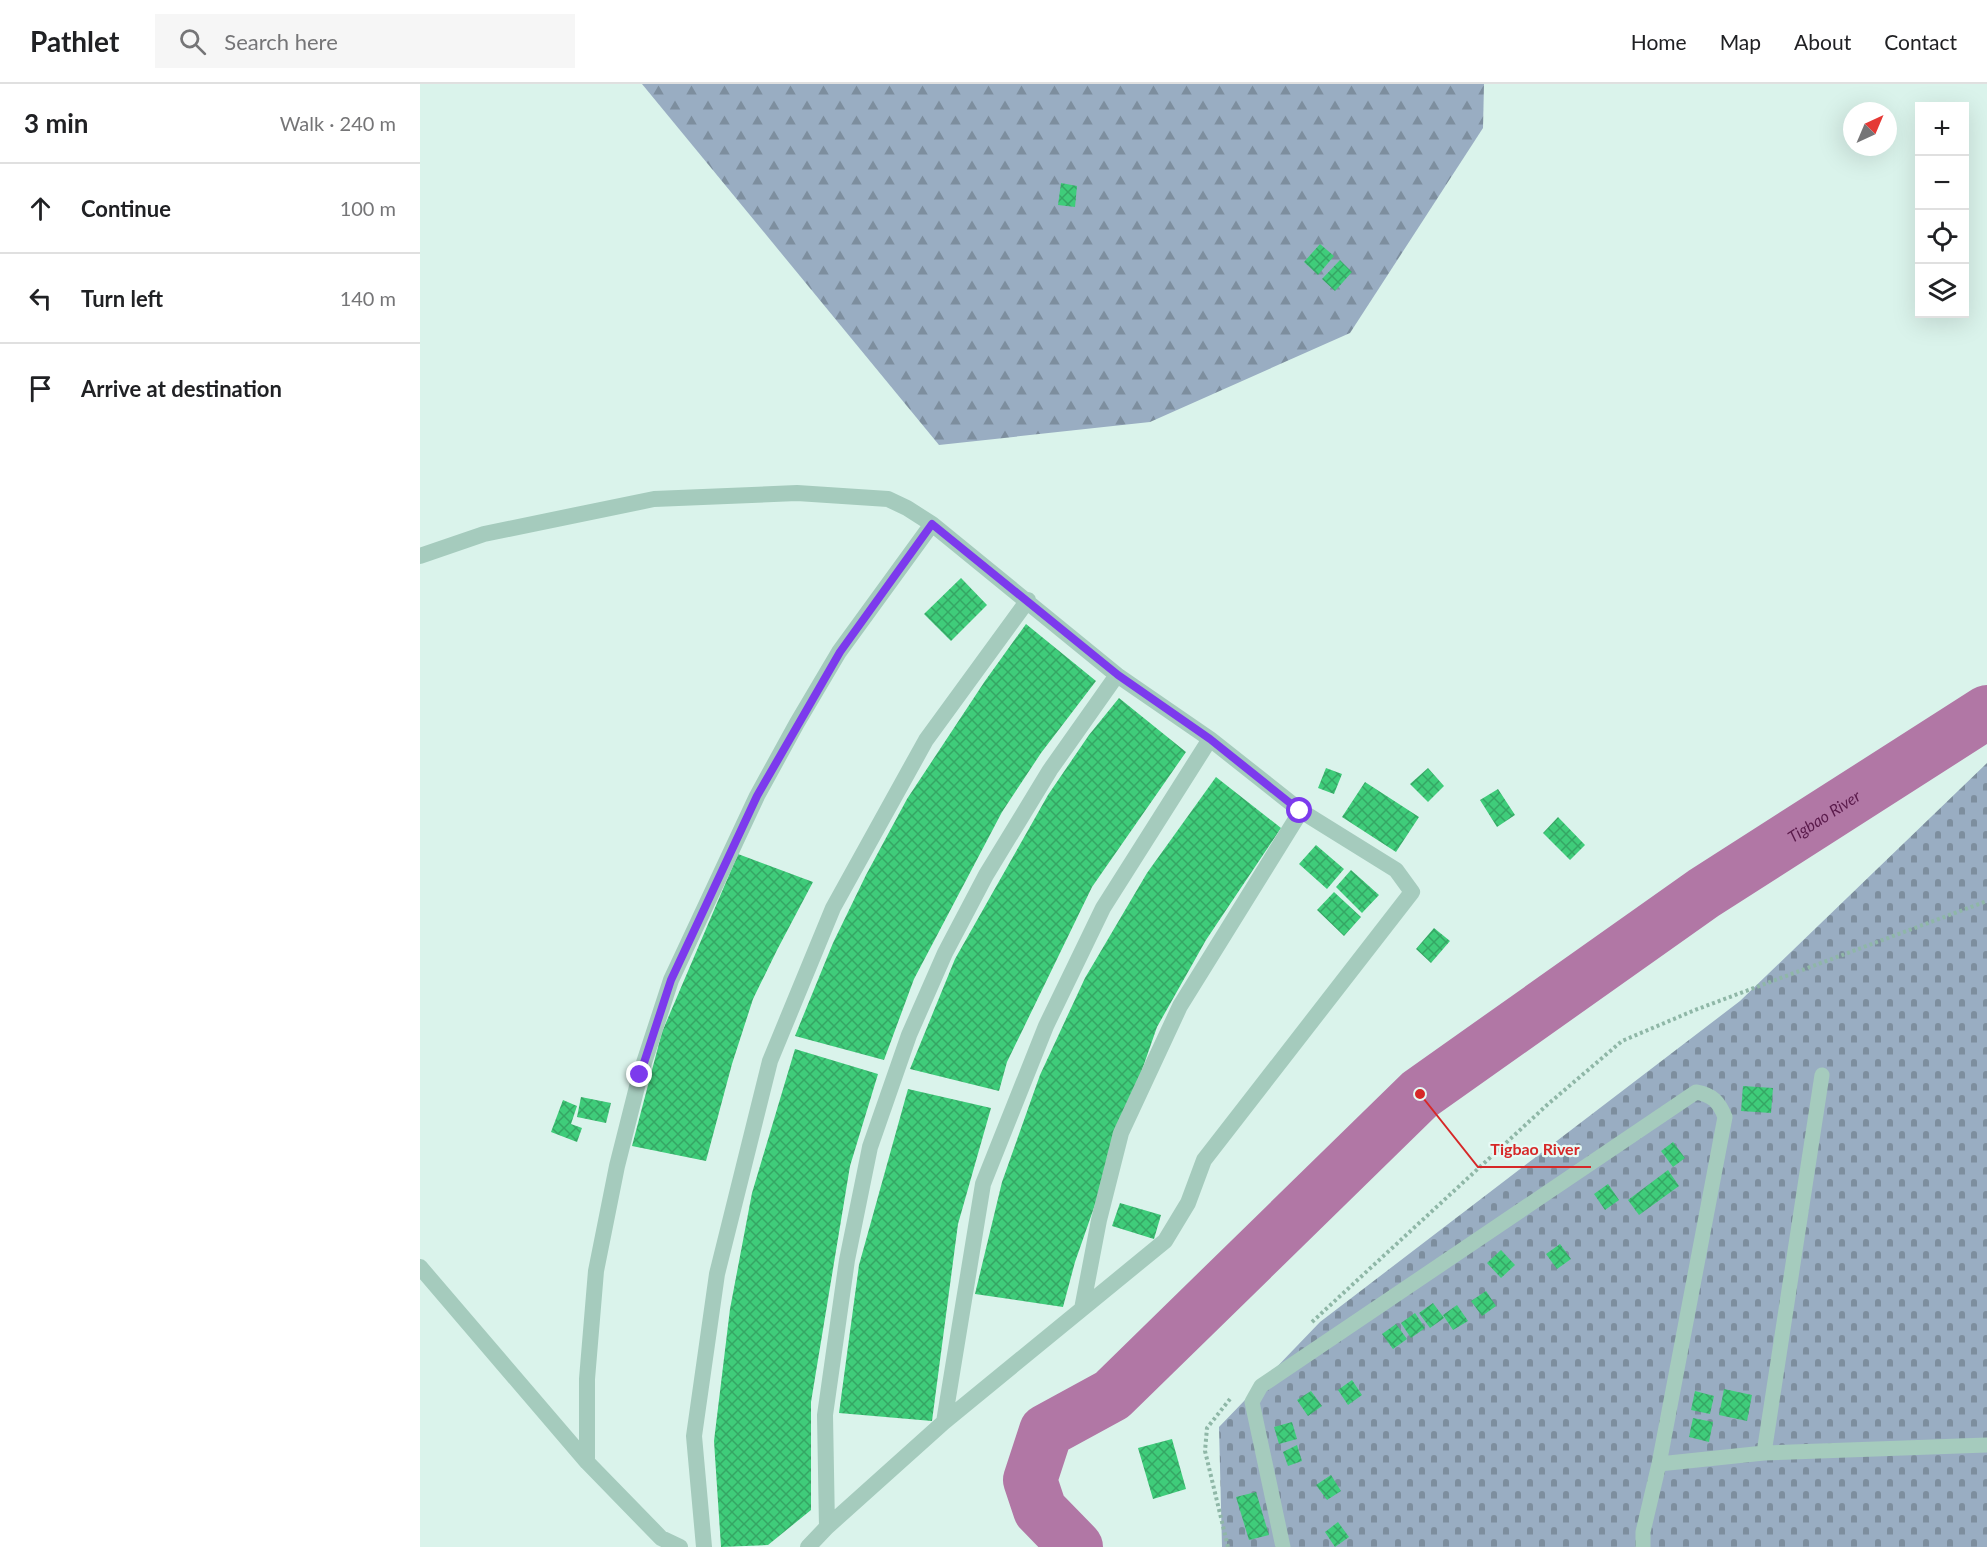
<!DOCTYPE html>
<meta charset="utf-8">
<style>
:root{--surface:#fff;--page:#f6f6f6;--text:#202124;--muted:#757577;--line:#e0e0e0}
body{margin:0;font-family:Lato,sans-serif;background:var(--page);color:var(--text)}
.controls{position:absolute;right:18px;top:18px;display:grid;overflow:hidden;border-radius:0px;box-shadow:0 6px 24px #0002}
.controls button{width:54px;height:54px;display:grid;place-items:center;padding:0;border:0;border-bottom:2px solid var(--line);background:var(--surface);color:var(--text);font:30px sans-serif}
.compass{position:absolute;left:1423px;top:18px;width:54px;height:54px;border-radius:50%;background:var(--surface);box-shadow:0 6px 24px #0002;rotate:44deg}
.stop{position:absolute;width:18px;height:18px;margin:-14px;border:4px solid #7c3aed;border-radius:50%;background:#fff}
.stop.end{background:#7c3aed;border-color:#fff;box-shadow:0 2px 6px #0008}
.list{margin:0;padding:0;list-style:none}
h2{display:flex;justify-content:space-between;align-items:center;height:78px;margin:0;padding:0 24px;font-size:26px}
h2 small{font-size:20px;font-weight:400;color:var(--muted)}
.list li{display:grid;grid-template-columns:39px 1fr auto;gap:18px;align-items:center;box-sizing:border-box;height:90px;padding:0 24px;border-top:2px solid var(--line)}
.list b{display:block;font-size:22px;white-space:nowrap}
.list em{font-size:20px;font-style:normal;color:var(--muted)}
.icon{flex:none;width:33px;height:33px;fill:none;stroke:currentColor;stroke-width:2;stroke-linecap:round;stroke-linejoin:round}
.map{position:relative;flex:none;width:1567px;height:1463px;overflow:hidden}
header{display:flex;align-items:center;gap:36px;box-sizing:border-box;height:84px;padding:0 30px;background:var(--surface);border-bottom:2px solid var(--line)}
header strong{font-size:28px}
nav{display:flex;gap:33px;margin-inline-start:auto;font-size:21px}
.search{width:420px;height:54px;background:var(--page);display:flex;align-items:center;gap:15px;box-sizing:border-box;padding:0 21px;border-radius:0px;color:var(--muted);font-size:22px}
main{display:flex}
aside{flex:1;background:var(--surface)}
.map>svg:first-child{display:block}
.forest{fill:url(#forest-firs)}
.cemetery{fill:url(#cemetery-stones)}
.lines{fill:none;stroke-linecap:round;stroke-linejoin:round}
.river{stroke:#b177a5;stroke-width:54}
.building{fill:url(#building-cross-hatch)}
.path{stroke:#8fb7a7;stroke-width:4;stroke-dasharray:3 3;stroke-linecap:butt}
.service{stroke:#a5cbbd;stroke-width:15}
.minor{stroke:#a5cbbd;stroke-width:16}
.route{stroke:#7c3aed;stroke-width:8}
.labels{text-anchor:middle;stroke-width:4.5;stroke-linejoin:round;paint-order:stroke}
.water-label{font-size:16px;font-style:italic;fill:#5a1a4b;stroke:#e6faf5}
.leader{fill:none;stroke:#d62828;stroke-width:2}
.callout-dot{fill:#d62828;stroke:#e6faf5;stroke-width:2}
.callout-label{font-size:16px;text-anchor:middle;font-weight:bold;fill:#d62828;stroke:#e6faf5;stroke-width:4.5;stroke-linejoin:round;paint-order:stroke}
</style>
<header>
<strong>Pathlet</strong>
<div class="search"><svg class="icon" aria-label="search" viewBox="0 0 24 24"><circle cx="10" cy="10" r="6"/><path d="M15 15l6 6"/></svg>Search here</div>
<nav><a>Home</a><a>Map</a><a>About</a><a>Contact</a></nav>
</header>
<main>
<aside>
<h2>3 min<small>Walk · 240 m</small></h2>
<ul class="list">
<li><svg class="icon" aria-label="ahead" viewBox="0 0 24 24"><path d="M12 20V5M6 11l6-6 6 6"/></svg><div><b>Continue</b></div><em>100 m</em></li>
<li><svg class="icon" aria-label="left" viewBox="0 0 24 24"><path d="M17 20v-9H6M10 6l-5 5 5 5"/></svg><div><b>Turn left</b></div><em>140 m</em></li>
<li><svg class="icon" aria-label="arrive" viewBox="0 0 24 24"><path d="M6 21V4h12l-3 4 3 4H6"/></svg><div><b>Arrive at destination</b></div></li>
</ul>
</aside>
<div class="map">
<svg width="1567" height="1463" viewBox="0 0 1567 1463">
<defs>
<pattern id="forest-firs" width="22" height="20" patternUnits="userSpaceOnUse" patternTransform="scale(1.5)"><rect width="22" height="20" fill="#99adc2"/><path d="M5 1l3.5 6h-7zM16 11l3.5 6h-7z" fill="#7d8e9e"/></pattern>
<pattern id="cemetery-stones" width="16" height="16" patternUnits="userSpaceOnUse" patternTransform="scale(1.5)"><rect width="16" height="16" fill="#99adc2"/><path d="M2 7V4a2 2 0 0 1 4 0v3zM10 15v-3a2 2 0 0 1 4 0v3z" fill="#7d8e9e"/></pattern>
<pattern id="building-cross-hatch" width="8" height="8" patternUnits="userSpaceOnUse" patternTransform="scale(1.5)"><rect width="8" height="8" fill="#3fcc7a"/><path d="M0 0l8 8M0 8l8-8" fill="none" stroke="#35a664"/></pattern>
</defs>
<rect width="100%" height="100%" fill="#daf3eb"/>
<path class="forest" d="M222 0H1064L1063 44 930 249 730 338 519 361Z"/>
<path class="cemetery" d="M1567 679V1463H802L799 1343 900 1238 1320 917Z"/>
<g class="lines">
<path class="river" id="s1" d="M656 1463 620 1426 610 1396 626 1347 692 1311 1000 1010 1284 809 1567 628"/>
</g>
<path class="building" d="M641 99 657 102 655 123 638 121Z
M900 160 914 172 898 191 884 178Z
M920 176 932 188 915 207 902 195Z
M541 494 567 521 531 557 504 530Z
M606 540 676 597 621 669 582 728 494 895 464 976 375 952 413 859 446 791 487 715 565 597Z
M699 614 766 668 672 803 587 978 579 1007 490 985 535 875 628 711 669 651Z
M906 684 922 690 914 710 898 704Z
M1008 684 1024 702 1008 718 990 700Z
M796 693 861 744 786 856 737 943 655 1178 643 1223 555 1210 582 1098 620 991 665 894 727 789Z
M945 698 999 733 976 768 922 733Z
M1078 705 1095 731 1077 743 1060 716Z
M1138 733 1165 761 1150 776 1123 749Z
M896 761 924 785 907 805 879 780Z
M318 770 393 798 357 866 333 915 312 980 286 1077 212 1062 242 948Z
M931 786 959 811 942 829 916 803Z
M914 808 941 833 924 852 897 826Z
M1014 844 1030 857 1011 879 996 865Z
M375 965 458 990 430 1082 391 1318V1426L348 1461 301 1463 294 1357 310 1225 332 1109Z
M1323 1002 1353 1004 1351 1029 1321 1027Z
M488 1005 571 1024 538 1140 512 1337 419 1329 439 1181Z
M161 1013 191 1019 186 1039 157 1033Z
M143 1016 157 1022 151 1040 162 1044 157 1058 131 1048Z
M1253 1058 1265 1074 1253 1083 1241 1067Z
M1248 1086 1259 1102 1219 1131 1208 1116Z
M1188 1100 1199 1116 1185 1126 1174 1110Z
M700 1119 741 1131 734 1155 692 1142Z
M1140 1160 1151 1175 1137 1185 1126 1170Z
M1081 1166 1095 1181 1081 1194 1067 1179Z
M1066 1207 1076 1222 1062 1232 1051 1217Z
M1013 1219 1024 1234 1010 1244 999 1229Z
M1037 1221 1048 1237 1033 1246 1023 1231Z
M995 1229 1005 1244 991 1254 981 1239Z
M976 1240 987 1255 973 1265 962 1250Z
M932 1296 942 1311 928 1321 918 1306Z
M1304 1305 1332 1311 1327 1337 1299 1331Z
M891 1307 902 1322 888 1332 877 1316Z
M1275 1307 1294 1312 1290 1330 1271 1326Z
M1273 1334 1293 1338 1289 1358 1269 1353Z
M872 1338 877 1355 859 1360 854 1343Z
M752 1355 766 1405 733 1415 718 1364Z
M877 1361 882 1377 868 1382 863 1368Z
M911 1391 921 1407 907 1416 896 1401Z
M836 1408 849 1451 829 1456 816 1413Z
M918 1438 929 1453 915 1463 905 1448Z"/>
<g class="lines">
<path class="path" d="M892 1238 1127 1021 1202 957 1275 926 1567 817
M808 1463 785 1367 787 1344 810 1315"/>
<path class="service" d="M1344 1369 1402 991
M1239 1380 1344 1369 1567 1361
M863 1463 832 1318 841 1302 1276 1008C1293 1011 1299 1018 1305 1033L1239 1380 1223 1448V1463"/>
<path class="minor" d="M0 472 64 450 234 415 377 409 468 415 487 424 512 440 697 591 790 655 881 727 976 786 992 808 784 1076 768 1119 745 1157 524 1338 407 1443 388 1463
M0 1183 167 1378 241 1454 260 1463
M662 1225 679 1136 701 1049 760 922 881 727
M524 1338 563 1100 626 942 683 824 790 655
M167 1378V1295L176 1187 197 1082 220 991 251 896 337 712 377 639 419 568 512 440
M407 1443 405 1331 427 1176 450 1063 489 951 525 869 566 791 630 686 697 591
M284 1463 274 1352 297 1190 350 977 413 824 506 656 608 516"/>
</g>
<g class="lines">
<path class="route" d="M220 991 251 896 337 712 420 568 512 440 698 591 790 655 880 727"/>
</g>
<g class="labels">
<g class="water-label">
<text dy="6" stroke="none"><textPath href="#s1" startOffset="1131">Tigbao River</textPath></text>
</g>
</g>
<path class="leader" d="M1000 1010L1058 1083H1171"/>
<circle class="callout-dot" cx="1000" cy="1010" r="6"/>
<g class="callout-label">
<text x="1115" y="1071">Tigbao River</text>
</g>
</svg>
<div class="controls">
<button>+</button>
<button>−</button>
<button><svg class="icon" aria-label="locate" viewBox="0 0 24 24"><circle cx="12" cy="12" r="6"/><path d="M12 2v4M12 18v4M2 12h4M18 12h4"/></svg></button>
<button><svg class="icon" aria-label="layers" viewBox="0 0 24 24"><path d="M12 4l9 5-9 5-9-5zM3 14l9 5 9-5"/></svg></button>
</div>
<svg class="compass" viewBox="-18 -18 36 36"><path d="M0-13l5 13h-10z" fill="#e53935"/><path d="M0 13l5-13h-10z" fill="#757577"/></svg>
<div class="stop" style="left:880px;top:727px"></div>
<div class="stop end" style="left:220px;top:991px"></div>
</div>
</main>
